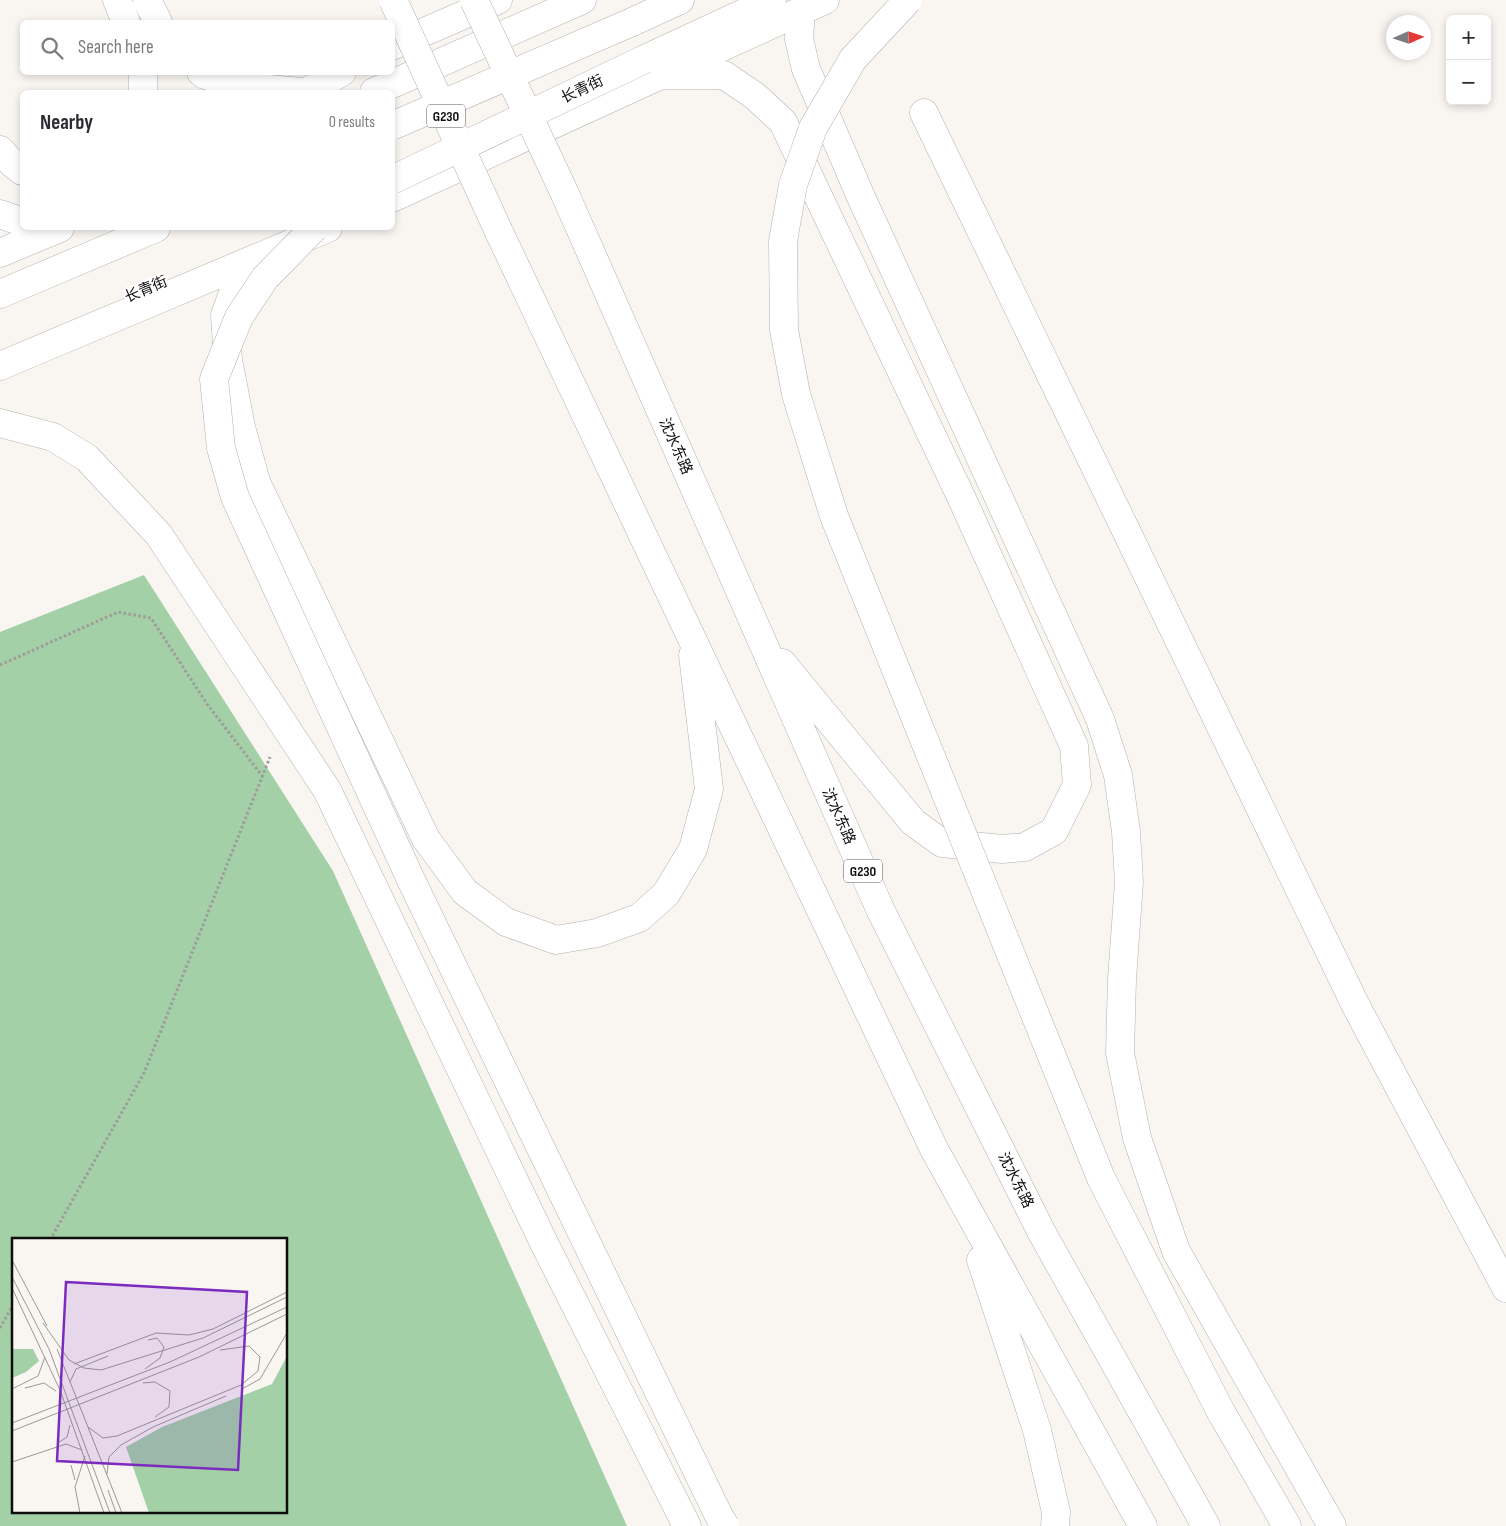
<!DOCTYPE html>
<meta charset="utf-8">
<style>
:root{--surface:#fff;--page:#f2f2f3;--text:#2b2b33;--muted:#7c7c81;--line:#e1e1e2}
body{margin:0;font-family:"Sofia Sans Condensed","Noto Sans SC",sans-serif;background:var(--page);color:var(--text)}
.controls{position:absolute;right:15px;top:15px;display:grid;overflow:hidden;border-radius:8px;box-shadow:0 2px 8px #0003}
.controls button{width:45px;height:45px;display:grid;place-items:center;padding:0;border:0;border-bottom:1px solid var(--line);background:var(--surface);color:var(--text);font:25px sans-serif}
.compass{position:absolute;left:1386px;top:15px;width:45px;height:45px;border-radius:50%;background:var(--surface);box-shadow:0 2px 8px #0003;rotate:87deg}
.list{margin:0;padding:0;list-style:none}
h2{display:flex;justify-content:space-between;align-items:center;height:65px;margin:0;padding:0 20px;font-size:21px}
h2 small{font-size:16px;font-weight:400;color:var(--muted)}
.icon{flex:none;width:28px;height:28px;fill:none;stroke:currentColor;stroke-width:2;stroke-linecap:round;stroke-linejoin:round}
.map{position:relative;flex:none;width:1506px;height:1526px;overflow:hidden}
.search{position:absolute;background:var(--surface);box-shadow:0 2px 8px #0003;left:20px;top:20px;width:375px;height:55px;display:flex;align-items:center;gap:12px;box-sizing:border-box;padding:0 18px;border-radius:8px;color:var(--muted);font-size:19px}
.panel{position:absolute;background:var(--surface);box-shadow:0 2px 8px #0003;left:20px;top:90px;width:375px;height:140px;border-radius:8px}
.map>svg:first-child{display:block}
.green{fill:#a3d0a7;fill-rule:evenodd}
.lines{fill:none;stroke-linecap:round;stroke-linejoin:round}
.minor-casing{stroke:#b4b1ae;stroke-width:29}
.highway-casing{stroke:#b4b1ae;stroke-width:29}
.path{stroke:#9e9c99;stroke-width:3;stroke-dasharray:2.5 2.5;stroke-linecap:butt}
.minor{stroke:#fff;stroke-width:28}
.highway{stroke:#fff;stroke-width:28}
.highway-bridge-casing{stroke:#b4b1ae;stroke-width:29;stroke-linecap:butt}
.highway-bridge{stroke:#fff;stroke-width:28}
.labels{text-anchor:middle;stroke-width:4;stroke-linejoin:round;paint-order:stroke}
.shield{fill:#fff;stroke:#575656;stroke-width:1}
.shield-label{font-size:14px;font-weight:bold;fill:#0f0e0d}
.street-label{font-size:15px;fill:#0f0e0d;stroke:#fff}
.inset-road{fill:none;stroke:#9b9996;stroke-width:1}
.view{fill:#7b2cbf;fill-opacity:0.15;stroke:#7b2cbf;stroke-width:2.5}
.inset-edge{fill:none;stroke:#0f0e0d;stroke-width:2.5}
</style>
<div class="map">
<svg width="1506" height="1526" viewBox="0 0 1506 1526">
<rect width="100%" height="100%" fill="#f9f6f2"/>
<path class="green" d="M144 575 333 871 627 1526H0V632ZM14 1240H286V1512H14Z"/>
<g class="lines">
<defs>
<path id="minor" d="M924 113 1356 1006 1506 1288
M0 150 13 164 22 171"/>
<path id="highway" d="M117 0 126 22
M147 0 158 22
M801 11 799 39 806 69 861 197 1100 719 1118 775 1126 832 1129 882 1122 979 1120 1053 1137 1138 1176 1251 1332 1526
M632 22 680 0
M392 46 498 0
M645 59 772 0
M143 72V92
M201 72 205 75 249 87 301 92
M662 75H724L755 96 783 122 963 501 1074 746 1077 785 1054 831 1025 847 1002 849 942 843 913 822 782 663
M307 92 342 72
M374 92 582 0
M565 194 880 909 1042 1233 1206 1526
M392 198 825 0
M0 214 22 222
M499 232 934 1149 1143 1526
M0 253 60 228
M244 263 225 315 228 360 241 427 256 482 426 839 465 892 506 922 556 940 597 933 639 918 666 894 693 849 709 789 693 655
M0 294 156 228
M0 366 328 228
M0 423 53 437 87 458 159 535 327 790 544 1243 687 1526
M981 1260 1037 1430 1056 1512 1055 1526
M1221 1412 1287 1526"/>
</defs>
<use href="#minor" class="minor-casing"/>
<use href="#highway" class="highway-casing"/>
<path class="path" d="M0 665 118 612 151 618 207 704 263 777
M50 1240 144 1073 270 757
M0 1328 14 1303"/>
<use href="#minor" class="minor"/>
<use href="#highway" class="highway"/>
<defs>
<path id="highway-bridge" d="M393 0 499 232
M474 0 565 194
M908 0 853 59 813 128 793 185 783 241 784 330 796 394 834 516 1101 1178 1221 1412
M392 126 632 22
M392 180 645 59
M314 228 265 278 239 317 214 379 221 448 235 497 412 882 719 1516 725 1526"/>
</defs>
<use href="#highway-bridge" class="highway-bridge-casing"/>
<use href="#highway-bridge" class="highway-bridge"/>
</g>
<g class="labels">
<g class="shield">
<rect x="427" y="104.5" width="38" height="23" rx="4"/>
<rect x="844" y="859.5" width="38" height="23" rx="4"/>
</g>
<g class="shield-label">
<text x="446" y="121">G230</text>
<text x="863" y="876">G230</text>
</g>
<g class="street-label">
<text transform="translate(582 89) rotate(-26)" y="5">长青街</text>
<text transform="translate(146 289) rotate(-23)" y="5">长青街</text>
<text transform="translate(676 446) rotate(66)" y="5">沈水东路</text>
<text transform="translate(839 816) rotate(66)" y="5">沈水东路</text>
<text transform="translate(1016 1180) rotate(63)" y="5">沈水东路</text>
</g>
</g>
<g transform="translate(12 1238)">
<rect width="275" height="275" fill="#f9f6f2"/>
<path d="M0 111H21L27 123 14 134 0 140ZM275 118V275H137L114 209 150 189 260 146Z" fill="#a3d0a7"/>
<path class="inset-road" d="M0 22 35 88M0 39 37 111 98 275M0 50 48 152 92 275M31 85 57 122 72 130 89 132 191 100 275 59M45 111 110 275M62 126 144 95 177 97 201 91 275 54M133 131 148 120 152 109 145 100 136 102M58 144 64 131 96 118M131 145 143 144 158 153 157 169 143 179M13 150 32 145 44 153M0 151 26 138 33 119M230 151 248 141 275 95M0 185 158 124 275 69M76 189 91 200 105 198 229 147 246 133 248 119 237 108 208 112M0 193 187 119 275 76M46 205 55 199 58 187M0 224 54 206 70 212M59 227 63 242M95 236 97 219 109 207 141 189 214 158M96 252 104 275M68 275 63 249 73 218"/>
<path class="view" d="M54 44 235 54 226 232 45 223Z"/>
<rect width="275" height="275" class="inset-edge"/>
</g>
</svg>
<div class="controls">
<button>+</button>
<button>−</button>
</div>
<svg class="compass" viewBox="-18 -18 36 36"><path d="M0-13l5 13h-10z" fill="#e53935"/><path d="M0 13l5-13h-10z" fill="#7c7c81"/></svg>
<div class="search"><svg class="icon" aria-label="search" viewBox="0 0 24 24"><circle cx="10" cy="10" r="6"/><path d="M15 15l6 6"/></svg>Search here</div>
<section class="panel">
<h2>Nearby<small>0 results</small></h2>
<ul class="list">
</ul>
</section>
</div>
